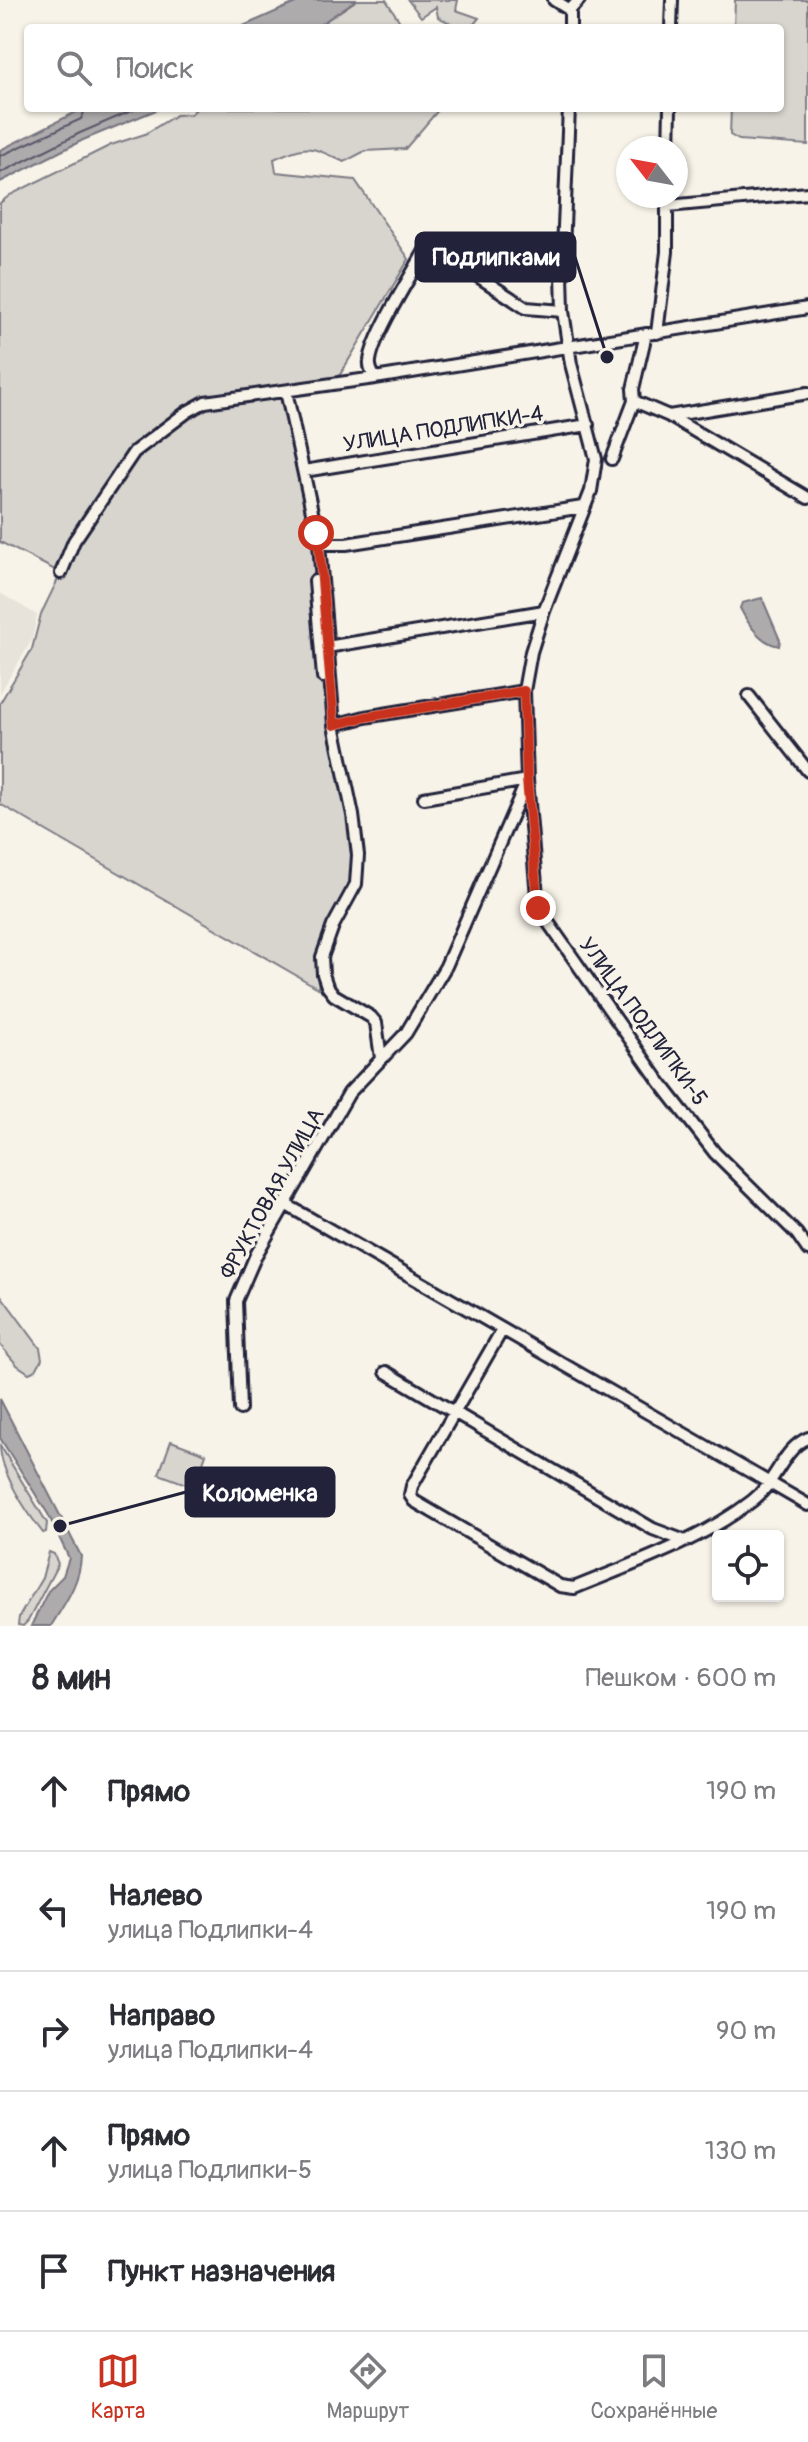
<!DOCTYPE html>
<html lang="ru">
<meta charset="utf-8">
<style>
:root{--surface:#fff;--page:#f2f2f3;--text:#2b2b33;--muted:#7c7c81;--line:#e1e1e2;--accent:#c8321e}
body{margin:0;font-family:Pangolin,sans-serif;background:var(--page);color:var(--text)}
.controls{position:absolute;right:24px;bottom:24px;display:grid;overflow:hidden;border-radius:8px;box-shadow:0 2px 6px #0004}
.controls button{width:72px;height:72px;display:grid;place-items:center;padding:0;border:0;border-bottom:2px solid var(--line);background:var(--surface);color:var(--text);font:40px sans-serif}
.compass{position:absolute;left:616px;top:136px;width:72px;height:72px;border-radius:50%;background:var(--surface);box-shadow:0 2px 6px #0004;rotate:301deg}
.stop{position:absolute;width:24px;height:24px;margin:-18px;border:6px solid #c8321e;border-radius:50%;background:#fff}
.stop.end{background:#c8321e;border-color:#fff;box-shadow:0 2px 8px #0008}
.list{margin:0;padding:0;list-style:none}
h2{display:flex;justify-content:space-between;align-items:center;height:104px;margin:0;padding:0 32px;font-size:34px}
h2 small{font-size:26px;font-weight:400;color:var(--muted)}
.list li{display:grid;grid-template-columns:52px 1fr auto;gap:24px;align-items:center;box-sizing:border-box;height:120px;padding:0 32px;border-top:2px solid var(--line)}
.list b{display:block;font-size:30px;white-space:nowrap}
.list p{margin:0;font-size:26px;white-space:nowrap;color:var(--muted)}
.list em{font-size:26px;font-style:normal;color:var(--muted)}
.icon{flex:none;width:44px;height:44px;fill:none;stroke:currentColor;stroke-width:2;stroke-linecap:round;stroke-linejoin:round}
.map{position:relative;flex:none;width:808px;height:1626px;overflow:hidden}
.search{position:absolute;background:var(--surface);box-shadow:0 2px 6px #0004;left:24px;right:24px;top:24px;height:88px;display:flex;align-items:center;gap:20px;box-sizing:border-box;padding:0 28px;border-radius:8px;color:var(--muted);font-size:30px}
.sheet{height:704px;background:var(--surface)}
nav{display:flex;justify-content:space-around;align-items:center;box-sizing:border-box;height:112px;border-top:2px solid var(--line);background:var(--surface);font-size:22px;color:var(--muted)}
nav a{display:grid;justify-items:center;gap:4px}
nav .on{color:var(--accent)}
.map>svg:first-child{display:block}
.built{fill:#e7e3db}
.green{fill:#d8d5cf;stroke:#7d7c85;stroke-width:2}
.water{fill:#aeabad;stroke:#76747f;stroke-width:2}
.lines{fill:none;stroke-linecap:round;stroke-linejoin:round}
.shore{stroke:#5a5969;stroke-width:2}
.minor-casing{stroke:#22223b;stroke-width:16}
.minor{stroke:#f7f3e8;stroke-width:10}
.route{stroke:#c8321e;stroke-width:10}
.labels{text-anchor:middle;stroke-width:7;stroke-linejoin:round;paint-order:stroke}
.street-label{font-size:22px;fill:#22223b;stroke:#f7f3e8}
.leader{fill:none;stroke:#22223b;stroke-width:3}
.callout-dot{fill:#22223b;stroke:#f7f3e8;stroke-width:3}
.callout{fill:#22223b;stroke:#22223b;stroke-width:3}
.callout-label{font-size:24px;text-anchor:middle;font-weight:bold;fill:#fff}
</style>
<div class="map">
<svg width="808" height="1626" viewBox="0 0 808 1626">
<rect width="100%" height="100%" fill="#f7f3e8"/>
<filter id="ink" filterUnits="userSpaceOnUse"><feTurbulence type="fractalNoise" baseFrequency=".0125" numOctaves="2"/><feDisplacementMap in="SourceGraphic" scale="16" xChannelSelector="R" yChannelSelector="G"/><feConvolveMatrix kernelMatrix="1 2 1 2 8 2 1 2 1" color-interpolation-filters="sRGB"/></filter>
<g filter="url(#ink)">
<path class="built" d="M0 593 37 615 32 640 0 693Z"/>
<path class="green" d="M357 0H386L404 28H315Z
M408 0H458L456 10 479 18 474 24 460 28 438 17 436 7 421 17Z
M735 0H808V145L739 140 730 135 731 108H780V28H734Z
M197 108H440L405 149 365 151 344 162C310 146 308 143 274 159L276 172 355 180 409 259 335 383 287 390 312 510 334 725 352 832 353 887 322 957 318 988 0 804V703L32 649 41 614 61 573 0 542V203L10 195 111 145 145 134 176 115 191 114Z
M0 1294 40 1348 42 1359 36 1370 29 1373 17 1365 0 1345Z
M171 1441 206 1454 194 1487 159 1474Z
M0 1445 47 1523 46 1532 43 1533C26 1511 0 1472 0 1445Z
M49 1552 54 1554 58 1564 28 1621 23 1626 18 1625 19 1617 42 1578Z"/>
<path class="water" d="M302 0H356L315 28H239Z
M84 108H161L83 140 0 182V150Z
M762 598 780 640 779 646C760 643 748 624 740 608L742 603Z
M0 1399 81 1556C80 1583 65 1603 51 1626H31L48 1591 63 1576 69 1558 48 1514 0 1438Z"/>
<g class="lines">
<path class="shore" d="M0 156 81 119 86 108
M0 173 80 133 138 108"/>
<defs>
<path id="minor" d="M554 0 570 10
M570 28V10L579 0
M671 28 672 0
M569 108 562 274 563 311 571 364 596 459 591 491 544 611 531 652 524 691 527 780 538 908 660 1082 715 1153 797 1234 808 1250
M669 148 670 108
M668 206 808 193
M657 333 667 252V196
M375 378C372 373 369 367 370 361 373 335 415 269 429 244L526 308 563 311
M286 391 319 544 334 725 353 815 358 855 356 884 333 926 322 957 323 974 327 986 334 995 371 1017 376 1023 381 1058
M634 401 669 416 808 498
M669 416 808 393
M612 459 634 401 633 389 646 334
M304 471 588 425
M319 544H346L583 507
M61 573 74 541 134 452 187 412 205 402 375 378 808 308
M315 581 323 677
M327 647 544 611
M749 696 808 771
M334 725 365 717 524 691
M424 798 527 780
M285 1204 808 1505
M502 1330 412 1486 410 1495 414 1501 560 1586 574 1588C635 1563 700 1541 752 1501 777 1482 782 1449 808 1438
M386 1372 653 1529 685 1541
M240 1409 236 1301 256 1255 349 1093 406 1033 446 966 525 785"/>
</defs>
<use href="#minor" class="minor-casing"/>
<use href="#minor" class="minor"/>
</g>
</g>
<g class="lines" filter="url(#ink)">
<path class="route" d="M316 533 319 544 334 725 365 717 524 691 527 780 538 908"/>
</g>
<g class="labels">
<g class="street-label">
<text transform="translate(443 428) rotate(-9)" y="8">УЛИЦА ПОДЛИПКИ-4</text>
<text transform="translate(644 1021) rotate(54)" y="8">УЛИЦА ПОДЛИПКИ-5</text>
<text transform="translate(271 1193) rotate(-61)" y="8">ФРУКТОВАЯ УЛИЦА</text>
</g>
</g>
<path class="leader" d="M607 357L575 257M60 1526L186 1492"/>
<g class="callout-dot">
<circle cx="607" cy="357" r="8"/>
<circle cx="60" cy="1526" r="8"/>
</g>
<g class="callout">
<rect x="416" y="233" width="159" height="48" rx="8"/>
<rect x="186" y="1468" width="148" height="48" rx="8"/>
</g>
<g class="callout-label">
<text x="496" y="265">Подлипками</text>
<text x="260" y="1501">Коломенка</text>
</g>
</svg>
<div class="controls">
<button><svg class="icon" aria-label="locate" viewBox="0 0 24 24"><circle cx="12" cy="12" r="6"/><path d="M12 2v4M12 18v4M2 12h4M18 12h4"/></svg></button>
</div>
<svg class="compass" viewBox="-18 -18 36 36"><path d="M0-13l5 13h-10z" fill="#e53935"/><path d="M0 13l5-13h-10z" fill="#7c7c81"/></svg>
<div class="stop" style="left:316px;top:533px"></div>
<div class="stop end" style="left:538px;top:908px"></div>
<div class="search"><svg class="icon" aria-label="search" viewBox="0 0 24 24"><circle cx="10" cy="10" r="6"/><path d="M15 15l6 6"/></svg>Поиск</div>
</div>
<section class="sheet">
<h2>8 мин<small>Пешком · 600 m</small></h2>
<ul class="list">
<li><svg class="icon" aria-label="ahead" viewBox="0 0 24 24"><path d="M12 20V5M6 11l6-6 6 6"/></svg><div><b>Прямо</b></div><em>190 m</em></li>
<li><svg class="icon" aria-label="left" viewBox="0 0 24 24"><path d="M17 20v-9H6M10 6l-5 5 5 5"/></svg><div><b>Налево</b><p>улица Подлипки-4</p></div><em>190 m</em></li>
<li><svg class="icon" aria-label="right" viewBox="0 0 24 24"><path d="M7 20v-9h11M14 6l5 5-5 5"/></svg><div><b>Направо</b><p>улица Подлипки-4</p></div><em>90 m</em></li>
<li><svg class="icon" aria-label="ahead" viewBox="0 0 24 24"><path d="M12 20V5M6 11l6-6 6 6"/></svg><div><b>Прямо</b><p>улица Подлипки-5</p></div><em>130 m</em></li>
<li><svg class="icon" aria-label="arrive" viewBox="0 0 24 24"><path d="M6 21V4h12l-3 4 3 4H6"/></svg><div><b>Пункт назначения</b></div></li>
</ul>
</section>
<nav>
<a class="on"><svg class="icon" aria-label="map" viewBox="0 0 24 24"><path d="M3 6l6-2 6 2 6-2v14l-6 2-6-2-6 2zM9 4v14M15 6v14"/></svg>Карта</a>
<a><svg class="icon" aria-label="directions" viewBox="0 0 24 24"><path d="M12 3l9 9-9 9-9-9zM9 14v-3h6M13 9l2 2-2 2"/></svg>Маршрут</a>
<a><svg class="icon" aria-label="saved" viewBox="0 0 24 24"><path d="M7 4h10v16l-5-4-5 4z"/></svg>Сохранённые</a>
</nav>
